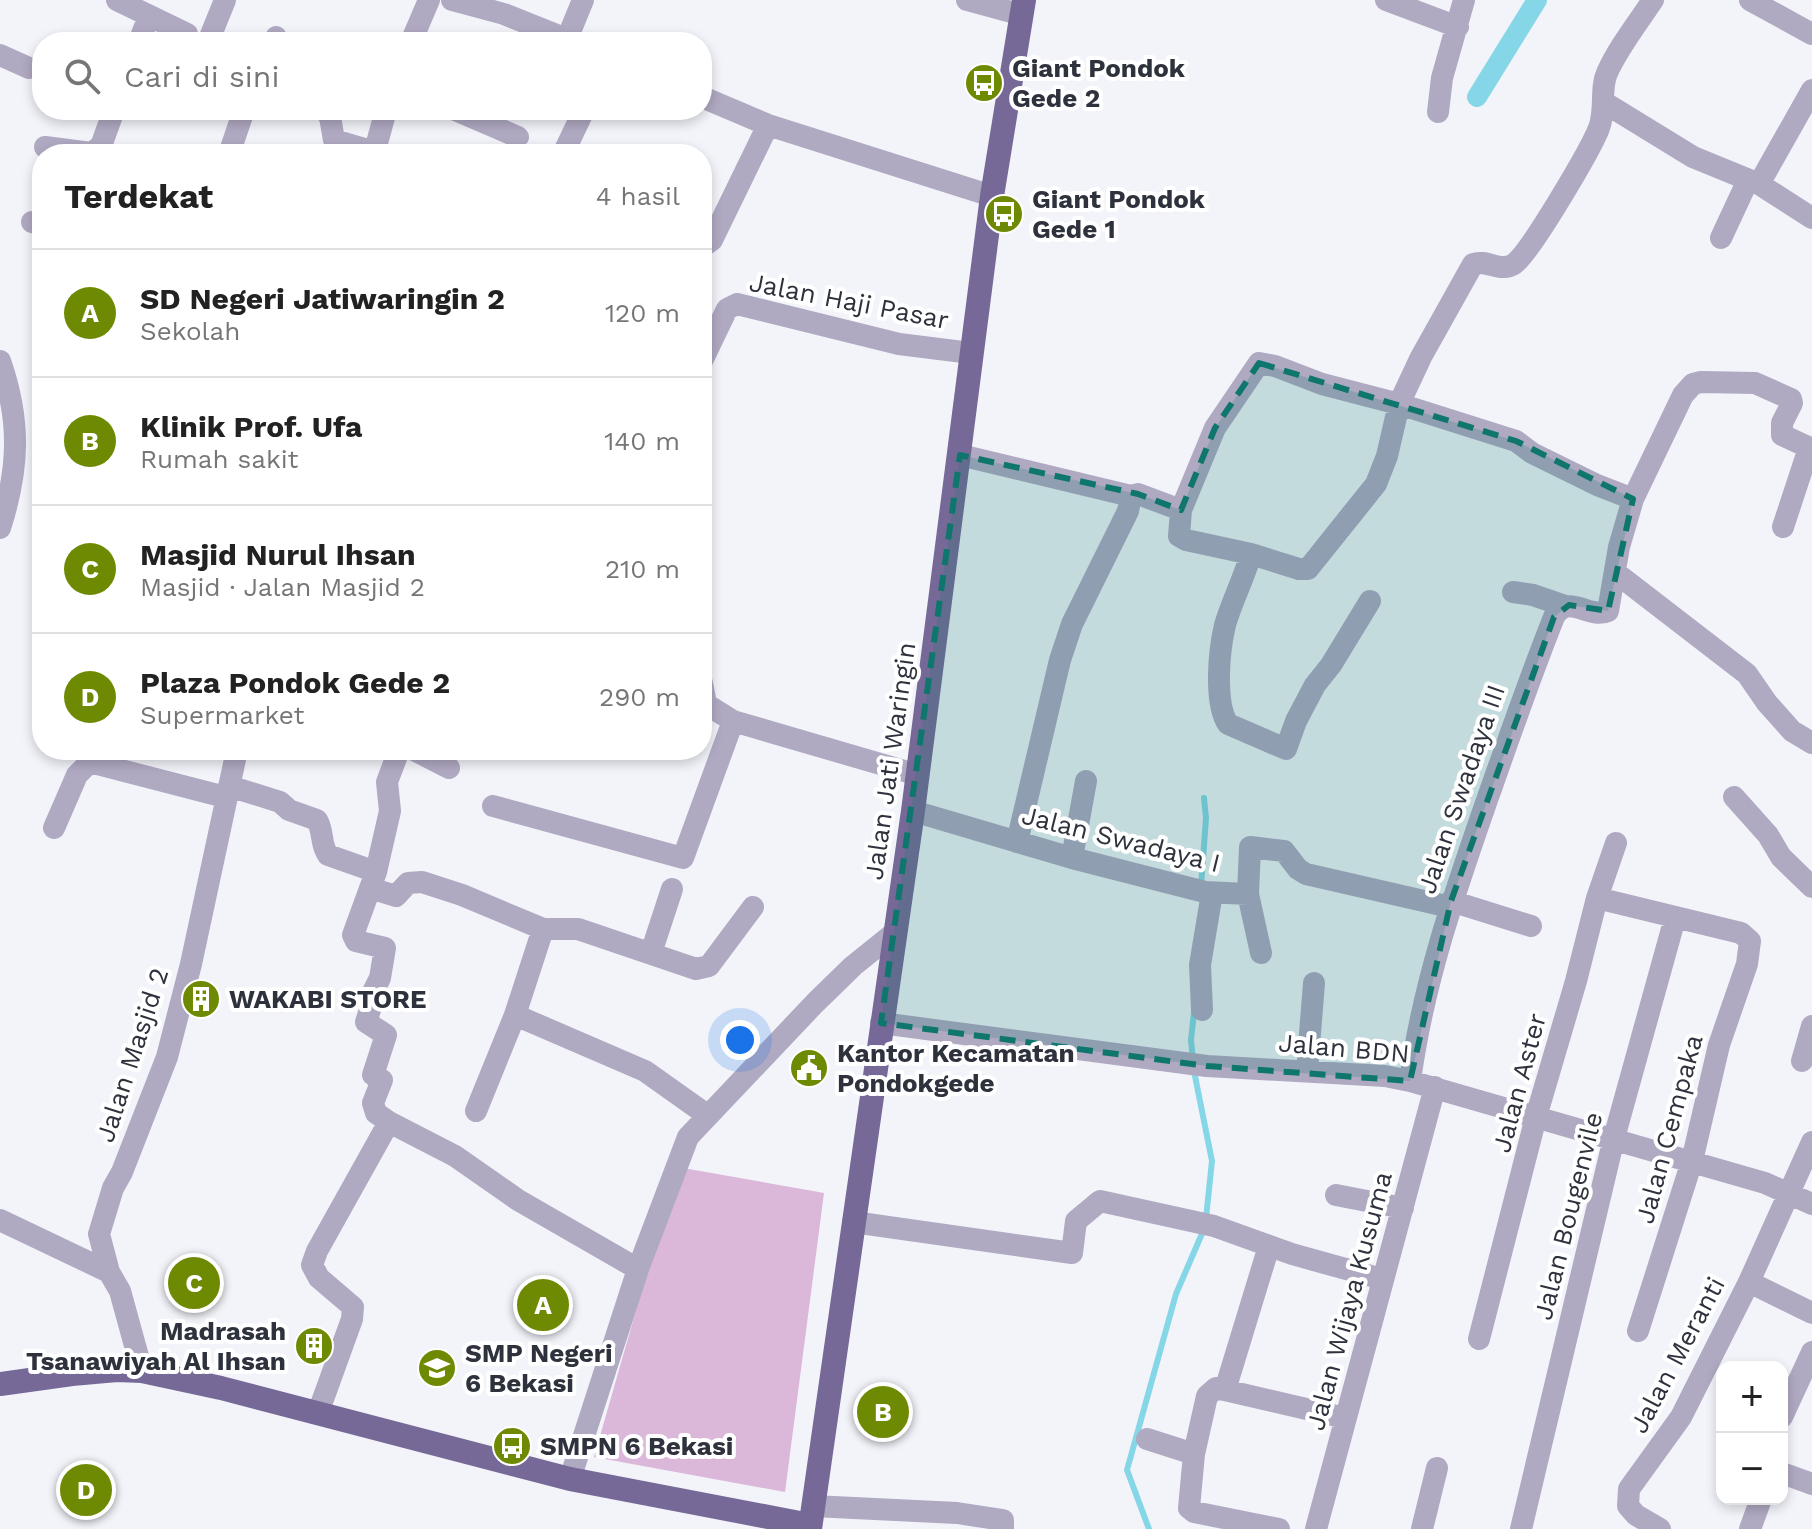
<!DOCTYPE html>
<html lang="id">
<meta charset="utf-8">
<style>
:root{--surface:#fff;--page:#f2f2f2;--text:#222;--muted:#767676;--line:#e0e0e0;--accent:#6e8a03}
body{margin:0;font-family:"Work Sans",sans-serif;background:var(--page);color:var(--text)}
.controls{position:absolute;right:24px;bottom:24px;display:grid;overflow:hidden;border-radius:16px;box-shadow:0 4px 12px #0003}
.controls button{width:72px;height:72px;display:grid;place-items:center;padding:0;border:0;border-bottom:2px solid var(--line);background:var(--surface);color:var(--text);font:40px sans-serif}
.you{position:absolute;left:740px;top:1040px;width:28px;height:28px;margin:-20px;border:6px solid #fff;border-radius:50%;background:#1a73e8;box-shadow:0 0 0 12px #1a73e833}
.badge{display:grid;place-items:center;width:52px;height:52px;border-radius:50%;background:var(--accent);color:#fff;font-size:26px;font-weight:700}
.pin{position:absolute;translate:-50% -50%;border:4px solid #fff;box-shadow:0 2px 8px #0006}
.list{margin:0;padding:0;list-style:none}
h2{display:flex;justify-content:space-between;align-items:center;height:104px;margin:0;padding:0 32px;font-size:34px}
h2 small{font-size:26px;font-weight:400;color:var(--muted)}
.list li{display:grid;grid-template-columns:52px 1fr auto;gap:24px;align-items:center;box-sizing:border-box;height:128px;padding:0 32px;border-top:2px solid var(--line)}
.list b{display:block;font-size:30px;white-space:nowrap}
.list p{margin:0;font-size:26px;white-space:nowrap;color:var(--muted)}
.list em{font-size:26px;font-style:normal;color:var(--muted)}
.icon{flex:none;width:44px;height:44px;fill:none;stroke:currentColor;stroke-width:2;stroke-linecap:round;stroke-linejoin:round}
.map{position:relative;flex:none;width:1812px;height:1529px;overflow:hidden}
.search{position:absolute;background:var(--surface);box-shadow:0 4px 12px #0003;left:32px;top:32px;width:680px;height:88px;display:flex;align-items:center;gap:20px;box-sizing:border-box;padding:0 28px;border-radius:32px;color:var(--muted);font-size:30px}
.panel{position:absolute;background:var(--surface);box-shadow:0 4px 12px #0003;left:32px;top:144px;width:680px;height:616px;border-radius:32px}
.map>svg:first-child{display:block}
.green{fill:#dbb7da}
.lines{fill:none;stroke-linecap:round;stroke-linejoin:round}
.stream{stroke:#85d7e7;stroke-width:6}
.canal{stroke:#85d7e7;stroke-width:20}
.minor{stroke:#b0a9c2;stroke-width:22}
.major{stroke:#776997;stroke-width:24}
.marked{fill:#0f766e;fill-opacity:0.2;stroke:#0f766e;stroke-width:6;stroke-dasharray:16 10;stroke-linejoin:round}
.labels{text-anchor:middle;stroke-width:8;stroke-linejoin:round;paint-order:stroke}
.poi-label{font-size:26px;font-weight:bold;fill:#2e323d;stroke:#fff;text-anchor:start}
.street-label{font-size:26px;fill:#2e323d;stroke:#fff}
</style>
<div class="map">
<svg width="1812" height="1529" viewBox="0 0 1812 1529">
<rect width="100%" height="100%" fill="#f2f4fa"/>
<path class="green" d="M683 1168 824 1193 785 1492 594 1457 670 1192Z"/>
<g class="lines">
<path class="stream" d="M1201 886 1206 818 1204 798
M1194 1012 1191 1040 1194 1071 1212 1161 1206 1218
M1149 1529 1127 1470 1176 1294 1204 1229"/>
<path class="canal" d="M1477 97 1537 0"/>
<path class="minor" d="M117 0 187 34
M452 0 504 14 574 42
M967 0 1022 15
M1386 0 1458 27
M1750 0 1812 34
M567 39 583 0
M139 42 149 16
M208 42 225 0
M274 42 276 37
M411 42 429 0
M0 55 29 68
M702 97 768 125 992 196
M1605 103 1693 157 1759 184 1812 218
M325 110 330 117 334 140 375 152
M455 110 518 137
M1438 112 1442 78 1464 0
M45 147 91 153 101 146 114 110
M229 154 244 110
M374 154 386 110
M563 154 584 110
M1759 184 1812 90
M32 222 42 225
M1721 238 1748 180
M702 247 712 240 768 125
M0 361C21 421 19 469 0 528
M702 361 727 309 737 304 899 344 971 353
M960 455 1131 496 1128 511 1072 624 1060 660 1017 842
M1131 496 1138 494 1181 510 1215 428 1259 363 1275 366 1322 384 1399 404 1421 357 1473 264C1487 259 1501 273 1514 264 1530 253 1591 149 1599 128 1606 110 1600 88 1607 73 1618 48 1637 24 1653 0
M1181 510 1179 536 1186 540 1251 554
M1783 527 1809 448
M1616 573 1747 674 1767 703 1792 731 1812 743
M1513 592 1533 595 1565 606
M1370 601 1331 665 1315 685 1296 721 1286 749 1228 724C1214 703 1219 650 1225 625 1232 601 1244 578 1251 554L1299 569H1308L1376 484 1387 456 1399 404 1516 441 1532 453 1597 485 1633 499
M702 683 706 704 733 721 918 775
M399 750 387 782 390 811 376 872 353 935 356 941 385 948 380 978 373 992 374 998 366 1022 386 1035 373 1075 382 1080 373 1103 376 1113 389 1122 455 1156 518 1200 638 1269
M414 750 449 768
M229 786 280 802 289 810 317 820C324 832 320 844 328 855L376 872
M1734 797 1768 835 1781 857 1812 887
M493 806 683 858 733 721
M913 811 1072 858 1205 892 1248 894 1250 847 1284 851 1298 869 1306 874 1450 907
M54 828 77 775 90 762 225 797
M1072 858 1086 781
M370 888 396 896 408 883 422 882 462 895 543 929H578L696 969 709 966 753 907
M1248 894 1261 953
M1597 898 1741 933 1750 941 1747 964 1719 1045 1692 1161 1638 1331
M1451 901 1531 926
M651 953 672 889
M1202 1010 1200 965 1212 893
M515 1015 645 1071 707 1115
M881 1023 1207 1066 1385 1076 1410 1081 1765 1183 1812 1204
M1802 1061 1812 1026
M1307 1071 1314 983
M1410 1081C1423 983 1455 892 1487 800 1509 738 1530 677 1554 617 1569 592 1589 620 1608 611L1619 547 1633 499 1683 395 1693 384 1701 382 1755 383 1791 399 1792 403 1782 423V435L1812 449
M476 1111 515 1015 543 929
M1336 1195 1403 1208
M0 1220 109 1272
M853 1222 1072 1253 1076 1221 1100 1201 1214 1226 1292 1254 1382 1279
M1749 1282 1812 1313
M1479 1339 1536 1117 1576 981 1597 898 1616 843
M142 1371 120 1291 109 1272 99 1234 113 1188 122 1172 167 1057 191 964 237 750
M1225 1390 1269 1246
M318 1413 352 1319 353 1307 319 1278 312 1265 317 1251 389 1122
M1782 1417 1812 1352
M1147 1439 1194 1454
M1782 1473 1812 1484
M570 1479 638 1269 688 1137 815 1003 853 966 894 933
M813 1506 957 1513 1003 1520V1529
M1279 1529 1194 1512 1189 1508 1194 1454 1207 1396 1216 1388 1345 1418
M1316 1529 1435 1087
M1422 1529 1437 1468
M1521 1529 1614 1138 1675 918
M1660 1529 1636 1515 1628 1506 1629 1489 1681 1417 1749 1282 1812 1142
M1750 1529 1761 1499"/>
<path class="major" d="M0 1384 72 1374 117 1370 142 1371 221 1388 570 1479 810 1525
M810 1529 913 811 992 196 1024 0"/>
</g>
<path class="marked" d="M1259 363 1516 441 1633 499 1608 611 1569 605 1554 617 1451 901 1410 1081 1207 1066 881 1023 960 455 1138 494 1181 510 1215 428Z"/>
<defs>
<symbol id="bus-disc" viewBox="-11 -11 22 22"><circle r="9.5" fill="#6e8a03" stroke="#fff"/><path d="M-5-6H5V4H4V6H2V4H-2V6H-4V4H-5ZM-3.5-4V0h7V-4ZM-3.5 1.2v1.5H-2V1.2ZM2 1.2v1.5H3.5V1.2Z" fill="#fff"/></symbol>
<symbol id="building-disc" viewBox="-11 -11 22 22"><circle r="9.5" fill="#6e8a03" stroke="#fff"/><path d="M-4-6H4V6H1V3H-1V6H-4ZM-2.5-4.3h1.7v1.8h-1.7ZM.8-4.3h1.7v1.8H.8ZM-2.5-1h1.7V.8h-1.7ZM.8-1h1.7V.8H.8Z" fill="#fff"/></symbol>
<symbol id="civic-disc" viewBox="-11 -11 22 22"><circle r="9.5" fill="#6e8a03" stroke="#fff"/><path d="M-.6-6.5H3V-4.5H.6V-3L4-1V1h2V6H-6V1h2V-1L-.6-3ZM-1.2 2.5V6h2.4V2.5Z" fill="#fff"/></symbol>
<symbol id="school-disc" viewBox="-11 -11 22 22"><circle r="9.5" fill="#6e8a03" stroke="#fff"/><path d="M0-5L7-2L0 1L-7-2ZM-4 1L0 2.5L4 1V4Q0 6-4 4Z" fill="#fff"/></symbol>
</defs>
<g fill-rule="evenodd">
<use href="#bus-disc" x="962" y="61" width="44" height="44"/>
<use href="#bus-disc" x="982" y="192" width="44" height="44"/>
<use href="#building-disc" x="179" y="977" width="44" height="44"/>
<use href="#civic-disc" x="787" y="1046" width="44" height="44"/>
<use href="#building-disc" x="292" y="1324" width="44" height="44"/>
<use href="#school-disc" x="415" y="1346" width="44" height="44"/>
<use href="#bus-disc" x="490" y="1424" width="44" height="44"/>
</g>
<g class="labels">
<g class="poi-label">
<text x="1012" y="77">Giant Pondok<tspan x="1012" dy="30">Gede 2</tspan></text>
<text x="1032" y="208">Giant Pondok<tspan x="1032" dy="30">Gede 1</tspan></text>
<text x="229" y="1008">WAKABI STORE</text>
<text x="837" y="1062">Kantor Kecamatan<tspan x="837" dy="30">Pondokgede</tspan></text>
<text x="286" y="1340" text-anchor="end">Madrasah<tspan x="286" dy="30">Tsanawiyah Al Ihsan</tspan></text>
<text x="465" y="1362">SMP Negeri<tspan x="465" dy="30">6 Bekasi</tspan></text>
<text x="540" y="1455">SMPN 6 Bekasi</text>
</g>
<g class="street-label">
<text transform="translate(849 301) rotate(11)" y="9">Jalan Haji Pasar</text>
<text transform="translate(890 761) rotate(-82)" y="9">Jalan Jati Waringin</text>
<text transform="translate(1461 789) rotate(-71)" y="9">Jalan Swadaya III</text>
<text transform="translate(1121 839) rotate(14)" y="9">Jalan Swadaya I</text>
<text transform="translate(1344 1048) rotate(5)" y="9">Jalan BDN</text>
<text transform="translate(132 1055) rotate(-72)" y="9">Jalan Masjid 2</text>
<text transform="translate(1519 1083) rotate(-75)" y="9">Jalan Aster</text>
<text transform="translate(1669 1129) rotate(-75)" y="9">Jalan Cempaka</text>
<text transform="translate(1568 1216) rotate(-76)" y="9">Jalan Bougenvile</text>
<text transform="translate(1349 1301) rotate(-75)" y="9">Jalan Wijaya Kusuma</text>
<text transform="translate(1677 1355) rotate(-62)" y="9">Jalan Meranti</text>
</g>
</g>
</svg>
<div class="controls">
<button>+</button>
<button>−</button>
</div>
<div class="you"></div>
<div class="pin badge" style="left:543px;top:1305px">A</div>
<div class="pin badge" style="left:883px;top:1412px">B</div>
<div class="pin badge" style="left:194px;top:1283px">C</div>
<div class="pin badge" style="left:86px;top:1490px">D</div>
<div class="search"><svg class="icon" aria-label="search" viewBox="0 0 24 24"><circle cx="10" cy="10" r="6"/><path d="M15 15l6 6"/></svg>Cari di sini</div>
<section class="panel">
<h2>Terdekat<small>4 hasil</small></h2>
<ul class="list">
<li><span class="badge">A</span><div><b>SD Negeri Jatiwaringin 2</b><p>Sekolah</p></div><em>120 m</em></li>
<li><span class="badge">B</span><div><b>Klinik Prof. Ufa</b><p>Rumah sakit</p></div><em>140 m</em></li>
<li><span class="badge">C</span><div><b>Masjid Nurul Ihsan</b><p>Masjid · Jalan Masjid 2</p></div><em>210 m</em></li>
<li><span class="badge">D</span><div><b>Plaza Pondok Gede 2</b><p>Supermarket</p></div><em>290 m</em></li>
</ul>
</section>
</div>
